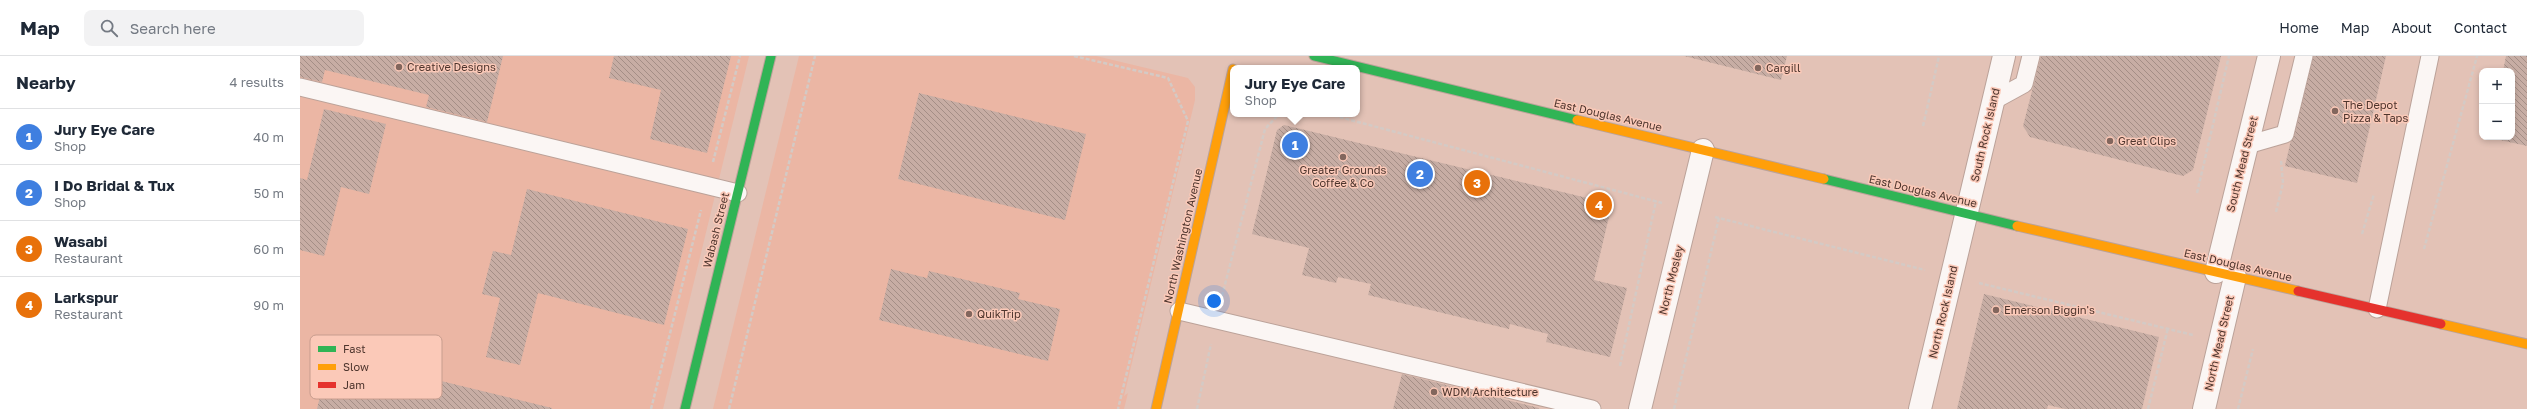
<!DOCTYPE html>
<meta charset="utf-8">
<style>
:root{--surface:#fff;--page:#f2f2f3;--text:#1f2937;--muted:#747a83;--line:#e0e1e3;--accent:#0b8043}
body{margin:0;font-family:"Golos Text",sans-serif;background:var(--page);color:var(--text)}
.controls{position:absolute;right:12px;top:12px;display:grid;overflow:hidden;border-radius:8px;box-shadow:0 2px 6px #0003}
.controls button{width:36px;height:36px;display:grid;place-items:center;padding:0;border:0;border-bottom:1px solid var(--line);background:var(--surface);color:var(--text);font:20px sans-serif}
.you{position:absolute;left:914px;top:245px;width:14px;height:14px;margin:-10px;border:3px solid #fff;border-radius:50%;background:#1a73e8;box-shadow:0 0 0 6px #1a73e833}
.badge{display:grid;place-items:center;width:26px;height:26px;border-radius:50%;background:var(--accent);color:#fff;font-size:13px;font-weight:700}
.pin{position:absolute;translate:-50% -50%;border:2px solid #fff;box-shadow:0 1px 4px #0006}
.popup{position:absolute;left:930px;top:9px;width:130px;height:52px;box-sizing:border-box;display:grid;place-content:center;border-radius:8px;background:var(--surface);filter:drop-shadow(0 1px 3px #0005);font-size:13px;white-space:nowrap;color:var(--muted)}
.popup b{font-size:15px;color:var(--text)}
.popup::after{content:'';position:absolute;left:50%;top:100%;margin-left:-8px;border:8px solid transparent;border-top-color:var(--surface)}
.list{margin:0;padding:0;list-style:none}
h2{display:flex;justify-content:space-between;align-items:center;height:52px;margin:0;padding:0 16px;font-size:17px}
h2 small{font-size:13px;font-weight:400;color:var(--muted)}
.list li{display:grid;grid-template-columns:26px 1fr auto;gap:12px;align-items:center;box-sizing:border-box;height:56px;padding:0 16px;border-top:1px solid var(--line)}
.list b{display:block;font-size:15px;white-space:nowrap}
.list p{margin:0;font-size:13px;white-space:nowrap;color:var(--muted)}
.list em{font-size:13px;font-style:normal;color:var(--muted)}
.icon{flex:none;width:22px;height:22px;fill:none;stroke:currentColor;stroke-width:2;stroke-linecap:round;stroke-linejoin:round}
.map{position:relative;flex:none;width:2227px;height:353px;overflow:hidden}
header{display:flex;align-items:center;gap:24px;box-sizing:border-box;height:56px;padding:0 20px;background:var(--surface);border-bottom:1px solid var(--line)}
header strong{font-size:19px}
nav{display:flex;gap:22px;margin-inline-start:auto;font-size:14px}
.search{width:280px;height:36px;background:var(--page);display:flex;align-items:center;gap:10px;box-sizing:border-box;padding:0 14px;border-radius:8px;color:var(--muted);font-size:15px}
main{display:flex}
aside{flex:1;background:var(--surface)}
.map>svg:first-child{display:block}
.built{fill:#ebb6a4}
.building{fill:url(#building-back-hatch)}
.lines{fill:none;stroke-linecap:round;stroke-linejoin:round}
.lane-casing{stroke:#bba299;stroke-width:19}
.street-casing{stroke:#bba299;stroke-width:24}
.fast-casing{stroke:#bba299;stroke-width:11}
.slow-casing{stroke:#bba299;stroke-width:11}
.jam-casing{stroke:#bba299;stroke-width:11}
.path{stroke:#d4cac5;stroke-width:2.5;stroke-dasharray:4 2;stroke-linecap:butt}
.lane{stroke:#fbf6f4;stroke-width:17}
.street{stroke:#fbf6f4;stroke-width:22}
.fast{stroke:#30b455;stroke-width:9}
.slow{stroke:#ff9f0a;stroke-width:9}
.jam{stroke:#e5322d;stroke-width:9}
.poi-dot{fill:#82665d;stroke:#fbc9b8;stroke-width:1.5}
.labels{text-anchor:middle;stroke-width:3;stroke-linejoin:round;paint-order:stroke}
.poi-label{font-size:11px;fill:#4e352d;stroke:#fbc9b8;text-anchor:start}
.street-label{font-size:11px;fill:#4e352d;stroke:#fbc9b8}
.key{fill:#fbc9b8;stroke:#c79d8e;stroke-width:1}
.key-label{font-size:11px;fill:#4e352d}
</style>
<header>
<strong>Map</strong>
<div class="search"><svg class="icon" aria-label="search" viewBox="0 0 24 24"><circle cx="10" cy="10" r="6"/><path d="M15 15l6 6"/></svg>Search here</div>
<nav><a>Home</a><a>Map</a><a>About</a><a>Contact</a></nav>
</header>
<main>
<aside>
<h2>Nearby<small>4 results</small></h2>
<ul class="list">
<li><span class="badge" style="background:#3f7fe0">1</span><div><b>Jury Eye Care</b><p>Shop</p></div><em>40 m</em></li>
<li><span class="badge" style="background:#3f7fe0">2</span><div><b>I Do Bridal &amp; Tux</b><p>Shop</p></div><em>50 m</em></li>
<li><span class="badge" style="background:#e8710a">3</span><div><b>Wasabi</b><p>Restaurant</p></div><em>60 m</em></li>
<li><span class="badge" style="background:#e8710a">4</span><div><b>Larkspur</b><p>Restaurant</p></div><em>90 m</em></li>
</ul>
</aside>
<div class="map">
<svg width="2227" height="353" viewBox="0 0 2227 353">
<defs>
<pattern id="building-back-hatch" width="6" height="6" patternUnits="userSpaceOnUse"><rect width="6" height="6" fill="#c7ada4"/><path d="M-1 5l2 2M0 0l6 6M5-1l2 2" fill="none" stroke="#a48e86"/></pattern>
</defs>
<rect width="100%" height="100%" fill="#e3c2b6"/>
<path class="built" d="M0 0H449L363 353H0Z
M499 0H796L888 22 895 31V44L824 340 828 337 824 353H413Z"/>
<path class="building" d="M0 0H203L187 66 126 51 129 39 25 14 22 26 0 21Z
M314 0H431L407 97 350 83 361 34 309 22Z
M1384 0H1487L1481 24Z
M1741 0H1921L1893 114 1883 120 1730 81 1723 70Z
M2010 0H2086L2057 127 1985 110Z
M2206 0H2227V90L2191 82 2212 81V15H2203Z
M619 37 786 78 765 164 598 123Z
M24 53 86 68 69 138 41 131 24 200 0 194V122L7 124Z
M984 69 1312 148 1294 224 1327 232 1310 301 1246 286 1248 278 1210 268 1209 273 1068 239 1071 228 1038 221 1036 227 1002 219 1009 192 952 178 977 74Z
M227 133 388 173 364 269 238 237 220 309 186 301 200 242 182 238 193 195 211 199Z
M591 213 627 222 629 215 720 237 718 243 760 253 748 305 579 264Z
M1684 238 1859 281 1842 353H1765L1748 349 1747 353H1657Z
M30 298 252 352V353H17Z
M1102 318 1239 352V353H1093Z"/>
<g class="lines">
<defs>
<path id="lane" d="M0 31 438 137
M1693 45 1724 28 1731 0
M1947 89 1985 78 2004 0
M2077 253 2130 0
M879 255 1292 353"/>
<path id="street" d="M1916 216 1969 0
M1340 353 1403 94
M1620 353 1704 0
M1904 353 1935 221"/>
<path id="fast" d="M1014 0 1277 64
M1524 123 1717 170
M385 353 471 0"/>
<path id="slow" d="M1277 64 1524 123
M1717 170 1998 235
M2141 268 2227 288
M856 353 933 13"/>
<path id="jam" d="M1998 235 2141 268"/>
</defs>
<use href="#lane" class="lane-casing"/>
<use href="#street" class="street-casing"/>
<use href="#fast" class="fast-casing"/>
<use href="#slow" class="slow-casing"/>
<use href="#jam" class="jam-casing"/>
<path class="path" d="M774 0 868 22 888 65 818 353
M1028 58 1362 147
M1623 70 1639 0
M413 106 440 0
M1897 137 1929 0
M1976 156 1983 127 1981 104
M1415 161 1625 214
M2062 178 2074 138
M2124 193 2177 0
M1679 227 1893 279
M922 240 965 73 979 58
M1320 310 1356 145
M351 353 401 154
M429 353 515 0
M897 353 911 288
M1374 353 1419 162
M1848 353 1868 272
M1938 353 1953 293"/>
<use href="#lane" class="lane"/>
<use href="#street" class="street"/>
<use href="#fast" class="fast"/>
<use href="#slow" class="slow"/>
<use href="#jam" class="jam"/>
</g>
<g class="poi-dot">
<circle cx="99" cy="11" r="4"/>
<circle cx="1458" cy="12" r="4"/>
<circle cx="2035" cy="55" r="4"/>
<circle cx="1810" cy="85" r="4"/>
<circle cx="1043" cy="101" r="4"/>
<circle cx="1696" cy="254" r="4"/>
<circle cx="669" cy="258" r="4"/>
<circle cx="1134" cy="336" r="4"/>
</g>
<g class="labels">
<g class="poi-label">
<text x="107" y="15">Creative Designs</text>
<text x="1466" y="16">Cargill</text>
<text x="2043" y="53">The Depot<tspan x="2043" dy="13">Pizza &amp; Taps</tspan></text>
<text x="1818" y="89">Great Clips</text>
<text x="1043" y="118" text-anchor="middle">Greater Grounds<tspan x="1043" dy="13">Coffee &amp; Co</tspan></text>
<text x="1704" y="258">Emerson Biggin's</text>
<text x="677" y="262">QuikTrip</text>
<text x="1142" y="340">WDM Architecture</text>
</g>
<g class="street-label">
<text transform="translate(1308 59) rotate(13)" y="4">East Douglas Avenue</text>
<text transform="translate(1685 79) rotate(-77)" y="4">South Rock Island</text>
<text transform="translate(1942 108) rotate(-76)" y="4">South Mead Street</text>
<text transform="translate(1623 135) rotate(13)" y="4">East Douglas Avenue</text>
<text transform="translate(416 174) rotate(-76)" y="4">Wabash Street</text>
<text transform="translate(883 180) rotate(-77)" y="4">North Washington Avenue</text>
<text transform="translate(1938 209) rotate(13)" y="4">East Douglas Avenue</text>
<text transform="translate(1371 224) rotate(-76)" y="4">North Mosley</text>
<text transform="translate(1643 256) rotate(-77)" y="4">North Rock Island</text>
<text transform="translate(1919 287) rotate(-77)" y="4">North Mead Street</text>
</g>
</g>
<rect x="10" y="279" width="132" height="64" rx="6" class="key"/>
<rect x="18" y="290" width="18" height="6" fill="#30b455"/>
<rect x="18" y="308" width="18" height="6" fill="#ff9f0a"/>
<rect x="18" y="326" width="18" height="6" fill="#e5322d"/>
<g class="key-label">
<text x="43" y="297">Fast</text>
<text x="43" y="315">Slow</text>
<text x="43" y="333">Jam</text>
</g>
</svg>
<div class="controls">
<button>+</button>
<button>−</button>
</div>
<div class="you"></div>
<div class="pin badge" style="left:995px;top:89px;background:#3f7fe0">1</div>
<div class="popup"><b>Jury Eye Care</b>Shop</div>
<div class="pin badge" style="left:1120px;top:118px;background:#3f7fe0">2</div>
<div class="pin badge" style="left:1177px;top:127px;background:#e8710a">3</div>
<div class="pin badge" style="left:1299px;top:149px;background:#e8710a">4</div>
</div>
</main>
